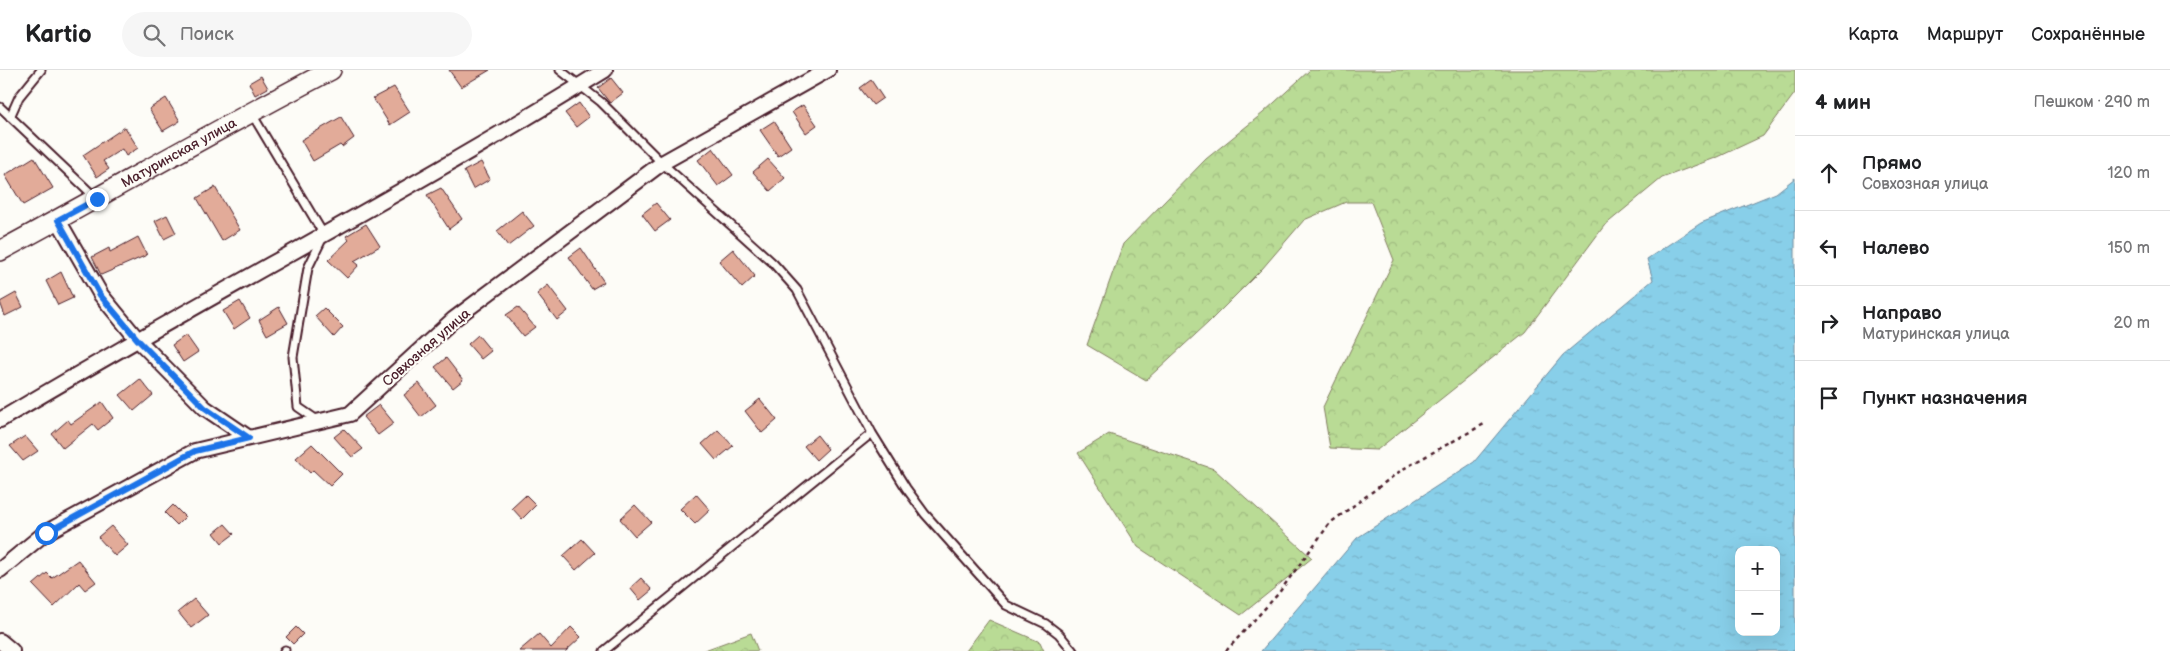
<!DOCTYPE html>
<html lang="ru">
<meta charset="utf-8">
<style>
:root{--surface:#fff;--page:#f6f6f6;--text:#202124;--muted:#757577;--line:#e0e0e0}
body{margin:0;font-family:"Balsamiq Sans",sans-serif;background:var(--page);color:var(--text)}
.controls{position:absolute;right:15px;bottom:15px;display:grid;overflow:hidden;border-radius:10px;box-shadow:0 5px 20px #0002}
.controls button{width:45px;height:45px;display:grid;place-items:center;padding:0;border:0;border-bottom:1px solid var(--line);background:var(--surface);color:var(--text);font:25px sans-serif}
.stop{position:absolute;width:15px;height:15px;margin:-11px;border:4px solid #1a73e8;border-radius:50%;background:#fff}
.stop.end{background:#1a73e8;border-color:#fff;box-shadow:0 1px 5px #0008}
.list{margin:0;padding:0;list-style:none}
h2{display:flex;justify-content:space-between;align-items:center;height:65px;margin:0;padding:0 20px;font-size:21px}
h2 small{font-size:16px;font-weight:400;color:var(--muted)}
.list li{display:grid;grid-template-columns:32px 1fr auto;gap:15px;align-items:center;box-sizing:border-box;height:75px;padding:0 20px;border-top:1px solid var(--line)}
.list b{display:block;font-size:19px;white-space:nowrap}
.list p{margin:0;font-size:16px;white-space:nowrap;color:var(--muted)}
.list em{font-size:16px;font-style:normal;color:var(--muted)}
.icon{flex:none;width:28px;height:28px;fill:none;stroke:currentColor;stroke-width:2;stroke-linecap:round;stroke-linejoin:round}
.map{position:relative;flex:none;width:1795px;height:581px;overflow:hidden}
header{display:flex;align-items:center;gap:30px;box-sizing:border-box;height:70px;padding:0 25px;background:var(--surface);border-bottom:1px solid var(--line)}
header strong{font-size:24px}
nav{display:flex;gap:28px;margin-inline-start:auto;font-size:18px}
.search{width:350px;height:45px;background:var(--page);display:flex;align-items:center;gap:12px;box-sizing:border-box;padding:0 18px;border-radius:28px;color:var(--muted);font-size:19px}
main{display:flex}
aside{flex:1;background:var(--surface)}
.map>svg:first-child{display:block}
.forest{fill:url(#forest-crowns);stroke:#827d60}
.water{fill:url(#water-ripples);stroke:#6f899d;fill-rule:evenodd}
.building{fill:#e2ab99;stroke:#4a1f2b}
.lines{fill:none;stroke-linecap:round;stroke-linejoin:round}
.lane-casing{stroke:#4a1f2b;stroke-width:11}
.street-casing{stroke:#4a1f2b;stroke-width:18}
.secondary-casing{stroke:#4a1f2b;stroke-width:22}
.path{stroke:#4a1f2b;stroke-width:2.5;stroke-dasharray:4 4;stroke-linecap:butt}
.lane{stroke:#fdfcf7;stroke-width:7}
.street{stroke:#fdfcf7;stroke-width:14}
.secondary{stroke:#fdfcf7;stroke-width:19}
.route{stroke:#1a73e8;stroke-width:6}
.labels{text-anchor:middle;stroke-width:4.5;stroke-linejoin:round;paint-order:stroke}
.street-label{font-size:14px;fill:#4a1f2b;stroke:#fdfcf7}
</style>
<header>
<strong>Kartio</strong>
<div class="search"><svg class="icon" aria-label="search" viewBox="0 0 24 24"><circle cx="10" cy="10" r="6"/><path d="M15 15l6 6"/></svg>Поиск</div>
<nav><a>Карта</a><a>Маршрут</a><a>Сохранённые</a></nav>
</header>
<main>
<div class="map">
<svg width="1795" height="581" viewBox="0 0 1795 581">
<defs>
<pattern id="forest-crowns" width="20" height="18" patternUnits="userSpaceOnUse" patternTransform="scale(1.25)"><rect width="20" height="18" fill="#b9db95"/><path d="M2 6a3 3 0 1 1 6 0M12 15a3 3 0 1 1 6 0" fill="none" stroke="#a1bc81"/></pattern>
<pattern id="water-ripples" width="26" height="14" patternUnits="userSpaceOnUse" patternTransform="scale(1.25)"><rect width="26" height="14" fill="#88cfe9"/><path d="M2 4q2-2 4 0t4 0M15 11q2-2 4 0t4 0" fill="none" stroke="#77b1c8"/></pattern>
</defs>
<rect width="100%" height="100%" fill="#fdfcf7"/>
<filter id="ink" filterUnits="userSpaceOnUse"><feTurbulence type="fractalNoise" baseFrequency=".02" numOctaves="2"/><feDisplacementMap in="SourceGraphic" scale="10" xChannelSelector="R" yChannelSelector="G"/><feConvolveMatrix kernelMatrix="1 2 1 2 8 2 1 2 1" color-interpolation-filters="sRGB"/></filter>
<g filter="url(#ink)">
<path class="forest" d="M1310 0H1795V23L1763 66 1718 87 1662 108 1604 156 1525 262 1377 380 1330 378 1323 337 1394 190 1371 132H1346L1304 150 1262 199 1208 253 1146 310 1087 275 1123 174 1206 89 1263 43Z
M1109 364 1214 399 1312 488 1241 545 1138 477 1078 383Z
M989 550 1040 572 1044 581H966Z
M751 563 758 581H702Z"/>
<path class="water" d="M1795 108V581H1261L1357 468 1474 392 1563 285 1653 210 1647 189 1701 153 1776 123ZM1739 480H1776V562H1739Z"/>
<path class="building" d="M449 0H490L461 17Z
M261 6 268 18 255 25 249 13Z
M611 8 623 23 610 33 598 18Z
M871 10 883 28 873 35 860 18Z
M394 17 410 42 390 55 373 28Z
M166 28 180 51 163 61 149 39Z
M579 33 589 47 576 57 565 43Z
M803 35 817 55 806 63 792 42Z
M341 47 354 68 342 77 340 75 313 91 301 70Z
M774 51 791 77 778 86 760 60Z
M125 57 138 78 126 86 122 79 103 91 109 99 97 107 83 85Z
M713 78 733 105 718 116 698 90Z
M34 87 53 118 23 135 5 105Z
M768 89 785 108 770 121 753 102Z
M481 92 490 109 473 119 464 101Z
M215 117 240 160 222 171 197 128Z
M441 118 462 149 449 159 427 125Z
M656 133 670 150 655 161 642 144Z
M522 141 534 156 508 176 497 161Z
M167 145 176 163 164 169 155 151Z
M366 154 380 176 354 191 359 195 347 208 328 190 349 170 346 166Z
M138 167 147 185 101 205 92 187 109 178 110 182Z
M581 178 604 212 592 219 569 187Z
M733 179 755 206 742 218 719 191Z
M61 202 73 228 58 235 46 211Z
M548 215 568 241 557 250 537 224Z
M16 223 23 237 5 246 0 232Z
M240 231 250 248 234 259 223 241Z
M279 237 288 253 267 265 259 250Z
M518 237 535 257 523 266 506 245Z
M324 238 343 257 334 267 315 246Z
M186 265 198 282 183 292 172 275Z
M478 265 491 281 481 289 468 274Z
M446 288 463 310 453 318 435 297Z
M140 309 153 325 134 341 120 325Z
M419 313 436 335 421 347 404 325Z
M760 329 777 350 762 363 745 341Z
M102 332 113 348 98 360 93 354 63 378 52 364 68 350 71 354Z
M379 335 394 353 378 365 363 347Z
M344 359 363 379 352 387 334 367Z
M718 360 733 376 716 390 702 374Z
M817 365 828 379 816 390 804 376Z
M25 366 38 381 23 391 10 376Z
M312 374 342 404 330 416 313 400 310 403 296 388Z
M696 424 710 440 695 454 680 439Z
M526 425 536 435 522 449 512 438Z
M173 435 185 447 177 455 165 443Z
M635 435 651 452 635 466 620 449Z
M225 454 234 464 222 473 214 463Z
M111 456 128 475 115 486 98 467Z
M582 469 595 483 576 500 563 486Z
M78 490 96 512 85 520 79 513 54 537 33 515 47 503 52 508Z
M641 508 652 520 640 530 630 518Z
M194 529 208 545 191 558 178 542Z
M296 557 303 564 293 574 286 567Z
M571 557 581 567 566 581H519L539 564 551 578Z"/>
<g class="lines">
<defs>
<path id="lane" d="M560 0 601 32 662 93 773 193 797 220 872 363 906 418 925 444 1006 535 1046 554 1059 564 1073 581
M0 37 95 127
M252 44 324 165 308 198 293 287 298 337 317 350
M10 47 19 27 41 0
M284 581 285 580
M604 581 872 363"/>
<path id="street" d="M58 150 101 225 138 270 205 338 249 368
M0 350C200 230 407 123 605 0
M0 500 45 463 195 381 350 344 454 249 662 93 828 0
M0 571 12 581"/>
<g id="secondary">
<path id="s1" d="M0 181C111 121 219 58 331 0"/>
</g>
</defs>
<use href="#lane" class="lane-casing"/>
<use href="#street" class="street-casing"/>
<use href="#secondary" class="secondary-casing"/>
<path class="path" d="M1226 581 1278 524 1330 453 1403 399 1484 354"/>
<use href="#lane" class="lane"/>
<use href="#street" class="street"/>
<use href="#secondary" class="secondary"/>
</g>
</g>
<g class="lines" filter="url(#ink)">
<path class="route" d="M46 463 195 381 249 368 205 338 138 270 100 225 58 150 97 129"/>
</g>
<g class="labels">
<g class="street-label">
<text dy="5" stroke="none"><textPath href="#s1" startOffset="204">Матуринская улица</textPath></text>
<text transform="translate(426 277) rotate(-41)" y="5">Совхозная улица</text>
</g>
</g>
</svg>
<div class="controls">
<button>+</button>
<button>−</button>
</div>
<div class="stop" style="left:46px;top:463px"></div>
<div class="stop end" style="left:97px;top:129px"></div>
</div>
<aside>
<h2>4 мин<small>Пешком · 290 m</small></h2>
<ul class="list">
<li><svg class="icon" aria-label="ahead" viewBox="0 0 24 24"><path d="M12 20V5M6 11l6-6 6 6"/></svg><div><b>Прямо</b><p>Совхозная улица</p></div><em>120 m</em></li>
<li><svg class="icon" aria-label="left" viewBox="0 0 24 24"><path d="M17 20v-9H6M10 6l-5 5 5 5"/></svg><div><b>Налево</b></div><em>150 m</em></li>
<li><svg class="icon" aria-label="right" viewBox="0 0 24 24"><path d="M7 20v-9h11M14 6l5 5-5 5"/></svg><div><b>Направо</b><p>Матуринская улица</p></div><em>20 m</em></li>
<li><svg class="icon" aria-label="arrive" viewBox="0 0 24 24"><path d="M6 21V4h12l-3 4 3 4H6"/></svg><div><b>Пункт назначения</b></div></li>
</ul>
</aside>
</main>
